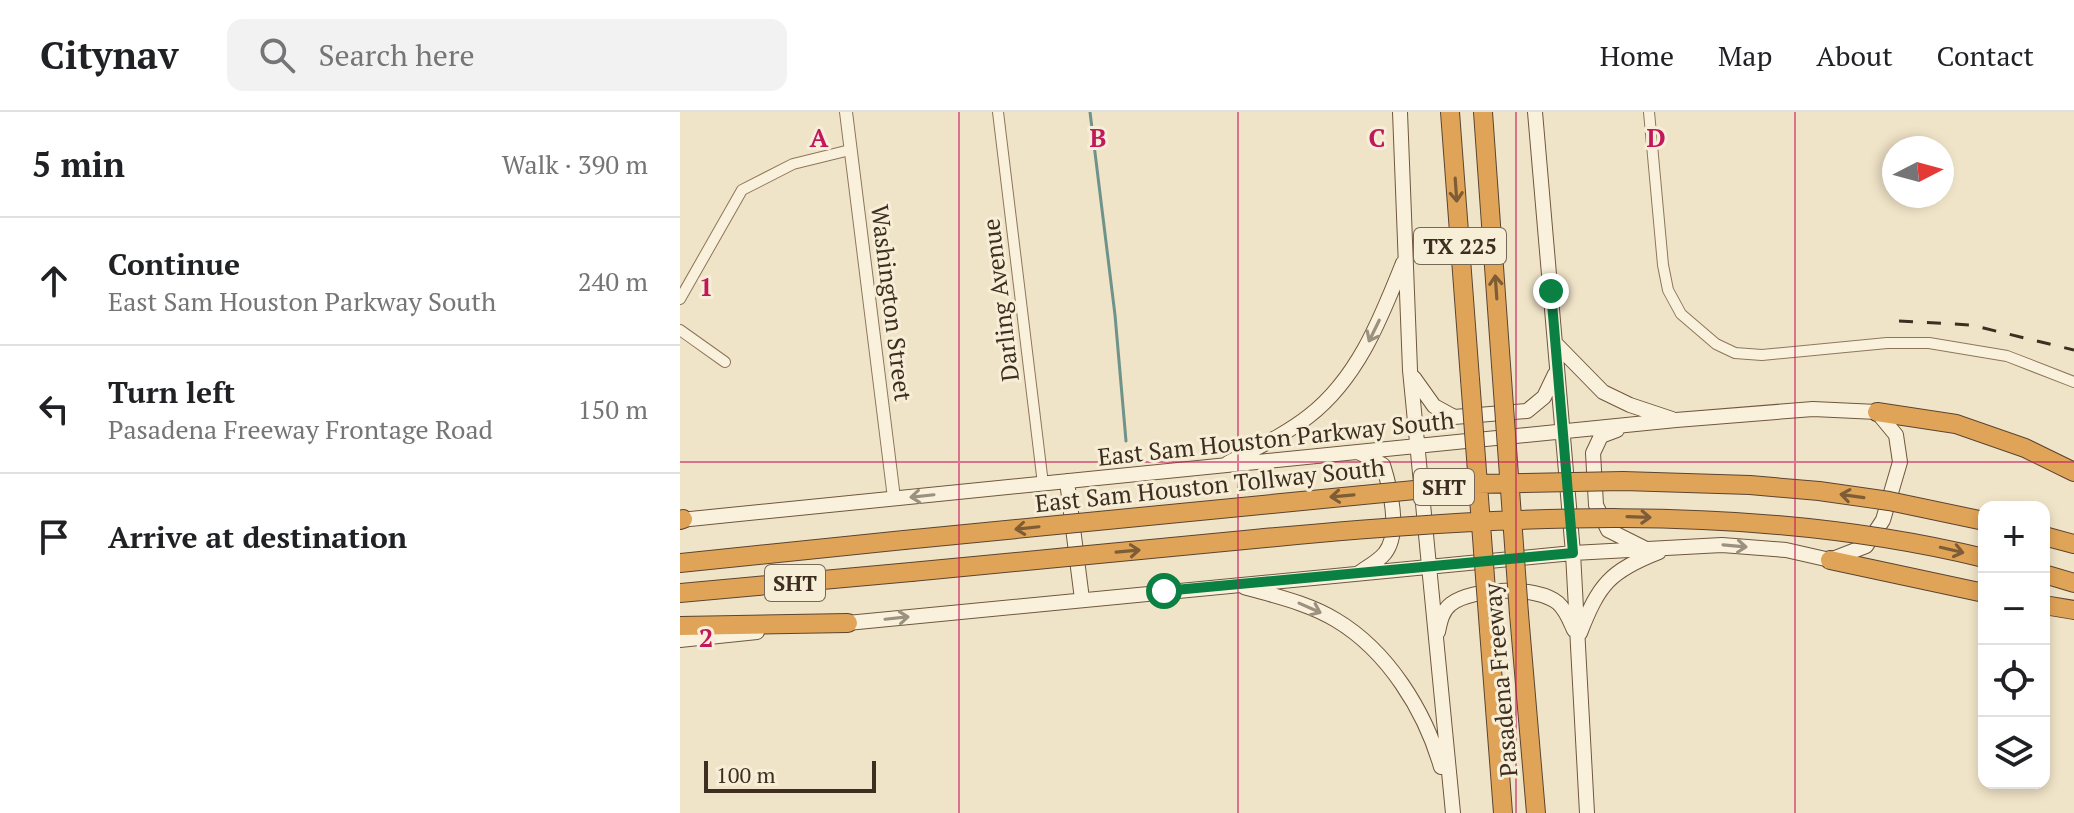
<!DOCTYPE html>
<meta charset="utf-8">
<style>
:root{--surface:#fff;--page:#f2f2f2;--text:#202124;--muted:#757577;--line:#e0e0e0}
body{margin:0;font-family:"PT Serif",serif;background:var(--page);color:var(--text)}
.controls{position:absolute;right:24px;bottom:24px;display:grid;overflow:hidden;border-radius:16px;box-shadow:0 4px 12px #0003}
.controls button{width:72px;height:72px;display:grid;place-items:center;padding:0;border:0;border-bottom:2px solid var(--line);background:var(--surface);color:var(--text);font:40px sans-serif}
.compass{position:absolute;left:1202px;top:24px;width:72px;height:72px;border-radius:50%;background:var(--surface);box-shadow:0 4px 12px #0003;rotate:84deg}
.scale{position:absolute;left:24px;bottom:20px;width:172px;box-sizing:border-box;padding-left:8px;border:4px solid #3d2e20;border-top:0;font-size:22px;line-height:28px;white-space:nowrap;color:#3d2e20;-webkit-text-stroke:6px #f7eed8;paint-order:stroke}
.stop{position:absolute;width:24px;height:24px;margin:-18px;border:6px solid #0b8043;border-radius:50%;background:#fff}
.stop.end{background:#0b8043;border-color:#fff;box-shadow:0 2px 8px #0008}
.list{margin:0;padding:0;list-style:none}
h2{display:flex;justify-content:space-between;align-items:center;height:104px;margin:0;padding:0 32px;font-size:34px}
h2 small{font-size:26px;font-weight:400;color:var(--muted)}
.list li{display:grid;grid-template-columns:52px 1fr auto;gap:24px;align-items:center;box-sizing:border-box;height:128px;padding:0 32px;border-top:2px solid var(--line)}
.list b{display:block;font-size:30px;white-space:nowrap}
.list p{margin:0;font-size:26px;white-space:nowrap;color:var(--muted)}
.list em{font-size:26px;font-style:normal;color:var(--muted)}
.icon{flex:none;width:44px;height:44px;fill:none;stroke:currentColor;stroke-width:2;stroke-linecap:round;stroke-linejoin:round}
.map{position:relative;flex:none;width:1394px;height:701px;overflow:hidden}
header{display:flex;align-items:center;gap:48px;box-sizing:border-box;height:112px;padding:0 40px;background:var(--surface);border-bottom:2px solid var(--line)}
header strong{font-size:38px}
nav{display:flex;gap:44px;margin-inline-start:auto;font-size:28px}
.search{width:560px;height:72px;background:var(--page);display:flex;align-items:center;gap:20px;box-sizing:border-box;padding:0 28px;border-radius:16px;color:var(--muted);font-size:30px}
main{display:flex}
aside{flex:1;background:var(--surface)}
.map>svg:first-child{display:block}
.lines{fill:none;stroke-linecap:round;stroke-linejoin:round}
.stream{stroke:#6f938a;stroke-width:3}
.minor-casing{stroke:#8d765c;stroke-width:12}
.tertiary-casing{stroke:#8d765c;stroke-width:14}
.secondary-casing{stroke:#6f573f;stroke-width:16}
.motorway-casing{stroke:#5b4430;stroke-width:20}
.minor{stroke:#faf1dc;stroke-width:10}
.tertiary{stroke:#faf1dc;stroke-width:12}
.secondary{stroke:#faf1dc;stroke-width:14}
.motorway{stroke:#e0a458;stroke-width:18}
.rail{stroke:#3d2e20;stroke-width:3;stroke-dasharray:14 14;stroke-linecap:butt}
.motorway-bridge-casing{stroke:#5b4430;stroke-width:20;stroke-linecap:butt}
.motorway-bridge{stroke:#e0a458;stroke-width:18}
.oneway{stroke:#7e5d36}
.oneway2{stroke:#9c907e}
.route{stroke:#0b8043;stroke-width:10}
.grid{fill:none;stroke:#c2185b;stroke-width:2;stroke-opacity:0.55}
.labels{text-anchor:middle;stroke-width:6;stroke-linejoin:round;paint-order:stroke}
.shield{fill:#f7eed8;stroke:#756857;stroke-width:2}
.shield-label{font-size:22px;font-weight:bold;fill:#3d2e20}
.street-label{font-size:24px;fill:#3d2e20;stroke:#f7eed8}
.grid-label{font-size:26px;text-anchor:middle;font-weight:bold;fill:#c2185b;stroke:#f7eed8;stroke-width:6;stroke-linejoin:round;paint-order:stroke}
</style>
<header>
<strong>Citynav</strong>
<div class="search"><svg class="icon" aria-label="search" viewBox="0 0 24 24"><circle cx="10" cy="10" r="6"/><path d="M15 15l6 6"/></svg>Search here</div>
<nav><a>Home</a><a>Map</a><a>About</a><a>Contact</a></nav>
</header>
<main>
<aside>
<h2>5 min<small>Walk · 390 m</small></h2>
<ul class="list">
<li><svg class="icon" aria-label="ahead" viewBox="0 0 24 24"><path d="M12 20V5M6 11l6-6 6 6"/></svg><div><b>Continue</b><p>East Sam Houston Parkway South</p></div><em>240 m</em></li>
<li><svg class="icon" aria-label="left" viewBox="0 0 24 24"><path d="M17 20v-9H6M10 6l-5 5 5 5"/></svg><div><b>Turn left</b><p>Pasadena Freeway Frontage Road</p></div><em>150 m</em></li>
<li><svg class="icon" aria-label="arrive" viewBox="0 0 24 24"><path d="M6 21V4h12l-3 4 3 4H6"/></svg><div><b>Arrive at destination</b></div></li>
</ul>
</aside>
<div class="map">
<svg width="1394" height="701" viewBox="0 0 1394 701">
<rect width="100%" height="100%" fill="#f0e4c8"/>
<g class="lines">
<path class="stream" d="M410 0 435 203 446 329"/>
<defs>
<path id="minor" d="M318 0 363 372
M969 0 983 153 988 178 1001 202 1036 232 1055 241 1082 243 1207 231H1249L1327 244 1394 270
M0 187 62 78 113 52 170 38
M0 218 45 250"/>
<path id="tertiary" d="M166 0 214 386"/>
<path id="secondary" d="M720 0 730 258 773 701
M855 0 893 441 907 701
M876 232 923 280 950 293 992 307
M734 266 754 294 774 305 847 299 864 285 875 262
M937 318 921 324 913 341 916 393 928 418 964 436
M548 351C576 336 605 323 629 304 678 266 701 206 723 151
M387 369 402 487
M0 408 996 308 1133 297 1197 300 1216 323 1220 350 1203 408 1186 434 1150 448 1106 438 1042 433 893 441 157 512
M679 461C687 455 699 449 705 441 721 421 710 375 703 353L680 341
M564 475C595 484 628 491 656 508 708 539 745 599 761 655
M758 520C760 510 762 499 771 492 792 476 857 473 878 491 886 498 890 509 894 518
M900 521C919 472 930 459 979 440
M0 528 77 520"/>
<path id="motorway" d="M770 0 790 267
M803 0 821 253
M1197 300 1276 312 1345 336 1394 360
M0 408 3 407
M1364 424 1394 432
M1150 448 1304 481
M0 451 224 428
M1364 462 1394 471
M0 481 231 460
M1364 493 1394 498
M839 502 856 701
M0 514 168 511
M809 518 823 701"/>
</defs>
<use href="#minor" class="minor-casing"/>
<use href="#tertiary" class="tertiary-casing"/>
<use href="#secondary" class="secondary-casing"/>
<use href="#motorway" class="motorway-casing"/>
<use href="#minor" class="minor"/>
<use href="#tertiary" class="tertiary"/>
<use href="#secondary" class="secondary"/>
<use href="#motorway" class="motorway"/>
<path class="rail" d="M1219 209 1291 213 1394 238"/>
<defs>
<path id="motorway-bridge" d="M821 253 839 502
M790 267 809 518
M224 428 796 372 943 369 1070 373 1139 379 1209 389 1304 409
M231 460C346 449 460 438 575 427 817 404 1065 388 1304 446"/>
</defs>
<use href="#motorway-bridge" class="motorway-bridge-casing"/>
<use href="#motorway-bridge" class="motorway-bridge"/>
</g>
<defs><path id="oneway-shaft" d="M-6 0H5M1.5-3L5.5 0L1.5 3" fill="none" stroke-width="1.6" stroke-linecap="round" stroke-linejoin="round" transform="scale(2)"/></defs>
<g class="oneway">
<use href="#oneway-shaft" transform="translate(776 78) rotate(86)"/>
<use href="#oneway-shaft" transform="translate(816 175) rotate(-94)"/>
<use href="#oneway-shaft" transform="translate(662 384) rotate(175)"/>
<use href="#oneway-shaft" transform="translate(1172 384) rotate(-172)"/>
<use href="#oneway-shaft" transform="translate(959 405) rotate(2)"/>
<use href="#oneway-shaft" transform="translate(347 416) rotate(174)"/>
<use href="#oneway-shaft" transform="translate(1272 438) rotate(13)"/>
<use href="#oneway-shaft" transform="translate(448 439) rotate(-5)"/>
</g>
<g class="oneway2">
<use href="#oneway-shaft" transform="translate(694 219) rotate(116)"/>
<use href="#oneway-shaft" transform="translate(242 384) rotate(174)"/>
<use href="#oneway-shaft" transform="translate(1055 434) rotate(5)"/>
<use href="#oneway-shaft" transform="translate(630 496) rotate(24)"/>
<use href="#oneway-shaft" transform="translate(217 506) rotate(-6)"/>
</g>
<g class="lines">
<path class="route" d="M484 479 893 441 871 179"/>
</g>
<path class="grid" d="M279 0V701M558 0V701M836 0V701M1115 0V701M0 350H1394"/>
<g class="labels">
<g class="shield">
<rect x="734" y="116" width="92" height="36" rx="6"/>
<rect x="734" y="357" width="60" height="36" rx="6"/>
<rect x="85" y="453" width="60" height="36" rx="6"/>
</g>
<g class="shield-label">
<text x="780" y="142">TX 225</text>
<text x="764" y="383">SHT</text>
<text x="115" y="479">SHT</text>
</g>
<g class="street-label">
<text transform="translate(321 188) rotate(-97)" y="8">Darling Avenue</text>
<text transform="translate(211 191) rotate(83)" y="8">Washington Street</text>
<text transform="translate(596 327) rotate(-6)" y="8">East Sam Houston Parkway South</text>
<text transform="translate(530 374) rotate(-6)" y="8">East Sam Houston Tollway South</text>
<text transform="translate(821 568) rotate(-95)" y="8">Pasadena Freeway</text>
</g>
</g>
<g class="grid-label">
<text x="139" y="35">A</text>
<text x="418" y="35">B</text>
<text x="697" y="35">C</text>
<text x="976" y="35">D</text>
<text x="26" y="184">1</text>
<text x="26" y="535">2</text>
</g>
</svg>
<div class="controls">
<button>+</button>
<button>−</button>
<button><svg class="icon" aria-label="locate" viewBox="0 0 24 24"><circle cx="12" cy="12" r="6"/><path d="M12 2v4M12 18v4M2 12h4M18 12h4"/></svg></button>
<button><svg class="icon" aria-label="layers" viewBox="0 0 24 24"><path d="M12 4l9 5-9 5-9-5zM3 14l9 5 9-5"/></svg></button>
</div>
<svg class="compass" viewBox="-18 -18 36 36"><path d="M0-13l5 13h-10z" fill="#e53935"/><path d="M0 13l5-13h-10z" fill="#757577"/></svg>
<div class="scale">100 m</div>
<div class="stop" style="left:484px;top:479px"></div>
<div class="stop end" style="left:871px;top:179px"></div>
</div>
</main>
